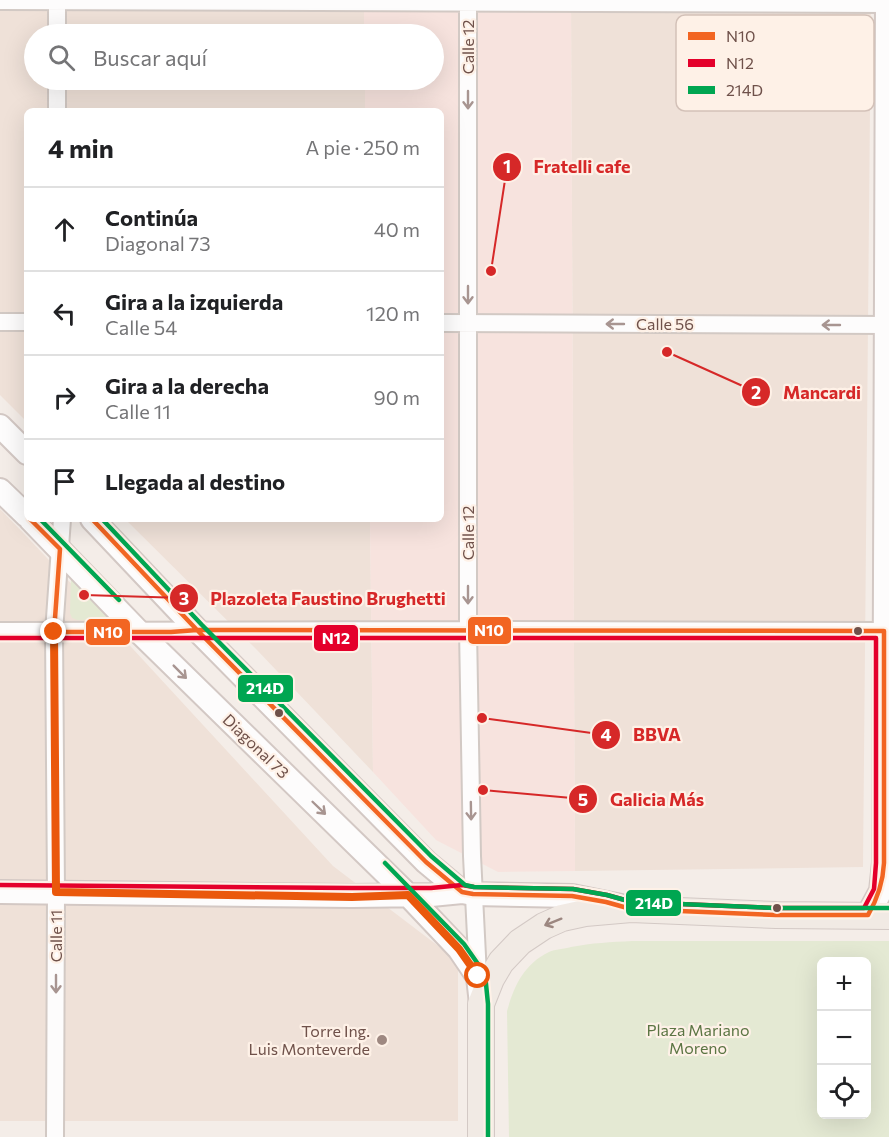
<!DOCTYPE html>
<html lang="es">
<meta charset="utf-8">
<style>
:root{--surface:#fff;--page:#f2f2f2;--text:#202124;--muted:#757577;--line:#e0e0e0}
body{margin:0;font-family:Commissioner,sans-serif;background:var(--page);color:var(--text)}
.controls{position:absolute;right:18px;bottom:18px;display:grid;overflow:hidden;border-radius:9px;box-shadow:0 6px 24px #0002}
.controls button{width:54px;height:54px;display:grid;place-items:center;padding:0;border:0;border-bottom:2px solid var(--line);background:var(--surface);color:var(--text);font:30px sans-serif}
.stop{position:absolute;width:18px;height:18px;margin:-14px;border:4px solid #ea580c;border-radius:50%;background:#fff}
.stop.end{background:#ea580c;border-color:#fff;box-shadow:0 2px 6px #0008}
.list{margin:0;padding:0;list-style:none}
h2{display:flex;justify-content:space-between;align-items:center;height:78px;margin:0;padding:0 24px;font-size:26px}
h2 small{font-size:20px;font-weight:400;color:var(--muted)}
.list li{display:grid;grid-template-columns:39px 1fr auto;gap:18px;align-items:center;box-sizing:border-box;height:84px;padding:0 24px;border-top:2px solid var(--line)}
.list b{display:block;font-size:22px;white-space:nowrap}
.list p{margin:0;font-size:20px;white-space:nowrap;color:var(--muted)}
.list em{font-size:20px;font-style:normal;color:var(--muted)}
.icon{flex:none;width:33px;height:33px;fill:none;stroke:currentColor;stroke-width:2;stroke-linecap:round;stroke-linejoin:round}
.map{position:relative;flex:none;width:889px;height:1137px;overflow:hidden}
.search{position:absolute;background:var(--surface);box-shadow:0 6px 24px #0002;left:24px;top:24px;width:420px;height:66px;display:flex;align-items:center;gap:15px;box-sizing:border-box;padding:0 21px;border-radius:33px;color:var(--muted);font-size:22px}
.panel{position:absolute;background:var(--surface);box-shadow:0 6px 24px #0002;left:24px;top:108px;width:420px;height:414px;border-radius:9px}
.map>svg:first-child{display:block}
.residential{fill:#efe1d8}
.commercial{fill:#f7e3de}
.green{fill:#e4e9d3;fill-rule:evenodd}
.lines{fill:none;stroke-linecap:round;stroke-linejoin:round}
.street-casing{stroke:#d2c9c4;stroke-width:20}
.secondary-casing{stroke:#d3c8c4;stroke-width:26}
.primary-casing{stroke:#d3c9c5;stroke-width:28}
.street{stroke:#fdfcfc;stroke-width:16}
.secondary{stroke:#fdfcfc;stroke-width:22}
.primary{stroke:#f1eae4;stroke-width:26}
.bus-1-casing{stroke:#fef1e7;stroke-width:9}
.bus-2-casing{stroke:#fef1e7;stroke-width:9}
.bus-3-casing{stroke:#fef1e7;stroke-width:9}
.bus-1{stroke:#f26522;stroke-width:4.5}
.bus-2{stroke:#e4002b;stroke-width:4.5}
.bus-3{stroke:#00a651;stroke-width:4.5}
.oneway{stroke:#a89591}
.oneway2{stroke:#9c8780}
.route{stroke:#ea580c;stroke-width:8}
.bus-dot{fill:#6f514a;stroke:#fef1e7;stroke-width:2}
.poi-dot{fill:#9e8881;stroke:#fef1e7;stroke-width:2}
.labels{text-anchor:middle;stroke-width:4.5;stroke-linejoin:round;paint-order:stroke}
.street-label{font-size:16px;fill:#6f514a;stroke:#fef1e7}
.park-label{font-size:16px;fill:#5b7543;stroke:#fef1e7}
.poi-label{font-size:16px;fill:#6f514a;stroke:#fef1e7;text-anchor:end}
.key{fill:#fef1e7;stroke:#d3c1b8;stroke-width:1.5}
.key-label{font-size:16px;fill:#6f514a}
.leader{fill:none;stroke:#d62828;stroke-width:2}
.callout-dot{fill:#d62828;stroke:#fef1e7;stroke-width:2}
.mark-label{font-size:18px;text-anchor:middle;font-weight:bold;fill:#fff}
.callout-label{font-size:18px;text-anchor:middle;font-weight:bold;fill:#d62828;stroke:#fef1e7;stroke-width:4.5;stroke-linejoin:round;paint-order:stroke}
.line-badge{stroke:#fef1e7;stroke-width:2}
.badge-label{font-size:16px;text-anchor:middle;font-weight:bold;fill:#fff}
</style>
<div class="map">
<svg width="889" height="1137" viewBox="0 0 889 1137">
<rect width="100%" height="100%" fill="#f4ede8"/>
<path class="residential" d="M0 0H364V34H34V80H365V111H27V422L0 395Z
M571 0H871L863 867 575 871Z
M0 509 29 539 133 649 333 866 458 961V1121H0Z
M125 519H370L373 772 257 650Z"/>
<path class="commercial" d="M364 0H571L575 871 498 872 436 840 373 772 370 519H441V111H365V80H434V34H364Z"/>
<path class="green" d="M71 577 116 621 77 620 72 618 70 613Z
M632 941H889V1137H509L507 1011C514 986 524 964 549 952 555 949 564 949 571 947 592 943 611 942 632 941ZM822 962H866V1114H822Z"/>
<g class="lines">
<defs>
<path id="street" d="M57 0V34
M468 0V630L472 856 478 976
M0 1 889 4
M57 80V111
M0 322H27
M441 323 889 325
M0 631 468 630 889 631
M55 1137 56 892 54 632 62 519"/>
<path id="secondary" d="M0 426 27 453
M0 490 27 516
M30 519 138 631 408 895 459 949 478 977 481 1004
M92 519 197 630 426 862 462 892
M0 892 352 896 431 895 462 892 473 894 572 896 621 906
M868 915 881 891 884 863 887 0"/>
<path id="primary" d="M481 1137V1004L491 979 501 962 520 942 544 926 562 918 585 913 631 909 776 915 889 916"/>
</defs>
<use href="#street" class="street-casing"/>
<use href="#secondary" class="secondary-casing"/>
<use href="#primary" class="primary-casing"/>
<use href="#street" class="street"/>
<use href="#secondary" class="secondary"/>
<use href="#primary" class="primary"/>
<defs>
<path id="bus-1" d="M30 519 60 549 54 632H171L197 630
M92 519 197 630
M197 630 884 631V863C883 883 878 898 868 915H776L631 909 606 902 572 896 473 894 462 892 426 862Z"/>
<path id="bus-2" d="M0 638H876V863L874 889 864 908H776L632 902 607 895 573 889 474 887 462 885 431 888H352L0 885"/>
<path id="bus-3" d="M40 519 119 600
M102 519 202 625 431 856 465 885 474 887 573 889 607 895 632 902 776 908H889
M385 863 464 944 485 974 488 1004V1137"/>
</defs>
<use href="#bus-1" class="bus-1-casing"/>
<use href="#bus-2" class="bus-2-casing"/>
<use href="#bus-3" class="bus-3-casing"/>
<use href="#bus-1" class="bus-1"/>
<use href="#bus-2" class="bus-2"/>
<use href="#bus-3" class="bus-3"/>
</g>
<defs><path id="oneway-shaft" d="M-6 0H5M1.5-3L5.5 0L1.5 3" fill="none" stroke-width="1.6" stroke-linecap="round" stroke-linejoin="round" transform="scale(1.5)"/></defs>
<g class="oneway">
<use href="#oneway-shaft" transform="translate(468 100) rotate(90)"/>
<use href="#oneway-shaft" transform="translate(468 295) rotate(90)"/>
<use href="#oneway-shaft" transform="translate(615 324) rotate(-180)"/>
<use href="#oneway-shaft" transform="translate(831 325) rotate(-180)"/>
<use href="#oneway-shaft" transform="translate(468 595) rotate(90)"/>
<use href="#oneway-shaft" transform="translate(180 672) rotate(45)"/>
<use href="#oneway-shaft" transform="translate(319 808) rotate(44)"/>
<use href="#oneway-shaft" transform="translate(471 811) rotate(89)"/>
<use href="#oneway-shaft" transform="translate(56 984) rotate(90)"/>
</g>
<use class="oneway2" href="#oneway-shaft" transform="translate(553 922) rotate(158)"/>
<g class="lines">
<path class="route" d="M54 632 56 892 352 897 408 895 459 949 478 976"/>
</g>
<g class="bus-dot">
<circle cx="858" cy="631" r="5"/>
<circle cx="279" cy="713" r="5"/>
<circle cx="777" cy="908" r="5"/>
</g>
<circle class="poi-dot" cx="382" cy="1040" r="6"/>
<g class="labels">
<g class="street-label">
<text transform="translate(468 47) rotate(-90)" y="6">Calle 12</text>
<text x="665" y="330">Calle 56</text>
<text transform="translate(468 533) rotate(-90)" y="6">Calle 12</text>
<text transform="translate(256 746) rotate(44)" y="6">Diagonal 73</text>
<text transform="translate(56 936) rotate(-90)" y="6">Calle 11</text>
</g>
<g class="park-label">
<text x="698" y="1036">Plaza Mariano<tspan x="698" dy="18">Moreno</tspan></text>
</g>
<g class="poi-label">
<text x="370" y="1037">Torre Ing.<tspan x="370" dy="18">Luis Monteverde</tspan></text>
</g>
</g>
<rect x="676" y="15" width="198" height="96" rx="9" class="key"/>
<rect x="688" y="32" width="27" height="8" fill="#f26522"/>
<rect x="688" y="59" width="27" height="8" fill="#e4002b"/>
<rect x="688" y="86" width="27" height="8" fill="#00a651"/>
<g class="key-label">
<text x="726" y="42">N10</text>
<text x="726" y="69">N12</text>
<text x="726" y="96">214D</text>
</g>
<path class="leader" d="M491 271L507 167M667 352L756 392M84 595L184 598M482 718L606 735M483 790L583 799"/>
<g class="callout-dot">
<circle cx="491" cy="271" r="6"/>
<circle cx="667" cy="352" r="6"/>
<circle cx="84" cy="595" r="6"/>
<circle cx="482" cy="718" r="6"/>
<circle cx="483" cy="790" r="6"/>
<circle cx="507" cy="167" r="15"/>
<circle cx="756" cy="392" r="15"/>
<circle cx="184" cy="598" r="15"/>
<circle cx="606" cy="735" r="15"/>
<circle cx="583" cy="799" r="15"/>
</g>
<g class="mark-label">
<text x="507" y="173">1</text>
<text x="756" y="399">2</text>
<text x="184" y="605">3</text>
<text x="606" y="741">4</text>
<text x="583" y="806">5</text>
</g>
<g class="callout-label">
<text x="582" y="173">Fratelli cafe</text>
<text x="822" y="399">Mancardi</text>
<text x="328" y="605">Plazoleta Faustino Brughetti</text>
<text x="657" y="741">BBVA</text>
<text x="657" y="806">Galicia Más</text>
</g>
<g class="line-badge">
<rect x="467" y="616" width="45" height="29" rx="6" fill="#f26522"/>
<rect x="85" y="618" width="46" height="28" rx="6" fill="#f26522"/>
<rect x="313" y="624" width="46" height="28" rx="6" fill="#e4002b"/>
<rect x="237" y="674" width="57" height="29" rx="6" fill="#00a651"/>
<rect x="625" y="889" width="57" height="28" rx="6" fill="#00a651"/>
</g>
<g class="badge-label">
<text x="489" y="636">N10</text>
<text x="108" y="638">N10</text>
<text x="336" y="644">N12</text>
<text x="265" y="694">214D</text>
<text x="654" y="909">214D</text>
</g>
</svg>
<div class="controls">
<button>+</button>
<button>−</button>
<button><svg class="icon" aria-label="locate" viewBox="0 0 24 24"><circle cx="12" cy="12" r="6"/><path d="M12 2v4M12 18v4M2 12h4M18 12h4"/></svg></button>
</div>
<div class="stop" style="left:478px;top:976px"></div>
<div class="stop end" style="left:54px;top:632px"></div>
<div class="search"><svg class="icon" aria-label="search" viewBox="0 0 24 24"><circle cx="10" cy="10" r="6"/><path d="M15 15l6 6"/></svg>Buscar aquí</div>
<section class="panel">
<h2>4 min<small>A pie · 250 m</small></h2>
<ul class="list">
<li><svg class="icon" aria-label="ahead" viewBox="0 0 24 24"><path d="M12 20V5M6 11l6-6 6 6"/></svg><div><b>Continúa</b><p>Diagonal 73</p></div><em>40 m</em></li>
<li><svg class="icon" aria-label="left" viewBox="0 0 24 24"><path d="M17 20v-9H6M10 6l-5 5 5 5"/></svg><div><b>Gira a la izquierda</b><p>Calle 54</p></div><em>120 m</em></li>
<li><svg class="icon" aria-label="right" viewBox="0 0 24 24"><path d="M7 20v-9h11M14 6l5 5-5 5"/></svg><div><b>Gira a la derecha</b><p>Calle 11</p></div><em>90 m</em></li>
<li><svg class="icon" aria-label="arrive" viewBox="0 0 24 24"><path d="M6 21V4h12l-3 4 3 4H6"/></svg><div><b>Llegada al destino</b></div></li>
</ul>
</section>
</div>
